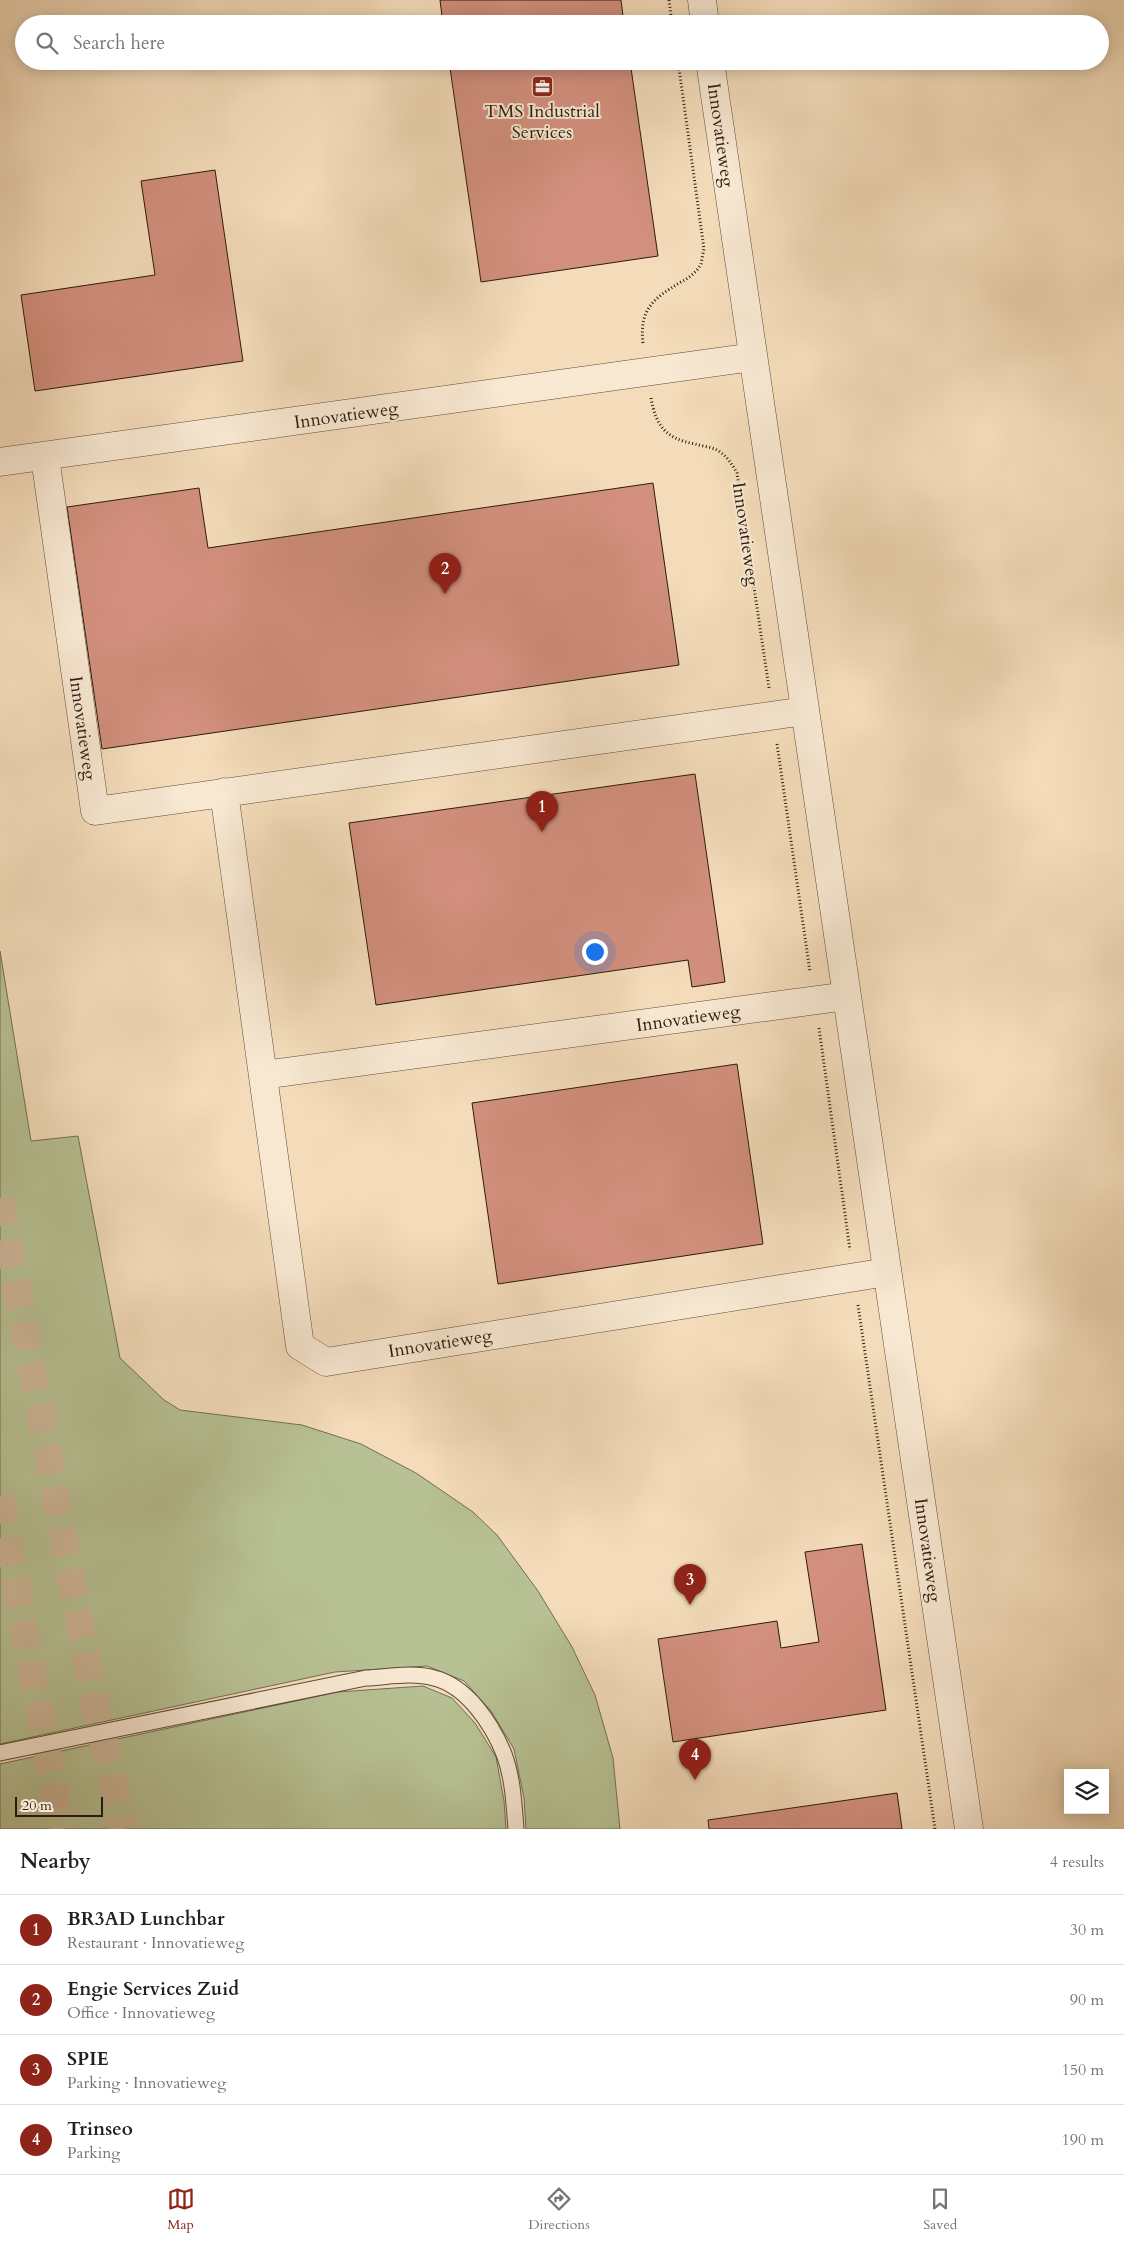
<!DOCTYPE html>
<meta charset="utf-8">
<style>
:root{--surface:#fff;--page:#f6f6f6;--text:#202124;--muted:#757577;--line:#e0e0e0;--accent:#8f2418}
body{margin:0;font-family:Cardo,serif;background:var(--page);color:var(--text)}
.controls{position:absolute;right:15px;bottom:15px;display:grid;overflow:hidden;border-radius:0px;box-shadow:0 2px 12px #0003}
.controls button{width:45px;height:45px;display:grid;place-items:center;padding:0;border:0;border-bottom:1px solid var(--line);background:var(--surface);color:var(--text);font:25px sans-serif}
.scale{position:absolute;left:15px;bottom:12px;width:88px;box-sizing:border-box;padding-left:5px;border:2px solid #2c1b10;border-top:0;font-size:14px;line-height:18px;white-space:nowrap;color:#2c1b10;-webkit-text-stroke:4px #f8e8d2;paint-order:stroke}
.you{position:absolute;left:594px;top:951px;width:18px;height:18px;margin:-12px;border:4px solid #fff;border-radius:50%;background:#1a73e8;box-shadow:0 0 0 8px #1a73e833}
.badge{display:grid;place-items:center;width:32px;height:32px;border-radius:50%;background:var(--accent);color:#fff;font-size:16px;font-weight:700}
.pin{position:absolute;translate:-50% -41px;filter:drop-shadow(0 1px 2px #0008)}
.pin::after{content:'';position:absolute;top:26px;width:18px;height:15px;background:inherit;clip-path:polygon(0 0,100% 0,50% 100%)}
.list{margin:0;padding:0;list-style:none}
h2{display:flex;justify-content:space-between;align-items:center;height:65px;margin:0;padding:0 20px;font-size:21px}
h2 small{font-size:16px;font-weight:400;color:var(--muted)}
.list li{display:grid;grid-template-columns:32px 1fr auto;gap:15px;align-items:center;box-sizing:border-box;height:70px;padding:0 20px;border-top:1px solid var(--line)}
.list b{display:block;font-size:19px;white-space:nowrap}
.list p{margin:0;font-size:16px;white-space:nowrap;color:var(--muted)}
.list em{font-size:16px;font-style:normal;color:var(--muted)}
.icon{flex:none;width:28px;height:28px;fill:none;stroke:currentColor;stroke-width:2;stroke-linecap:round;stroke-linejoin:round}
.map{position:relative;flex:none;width:1124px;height:1829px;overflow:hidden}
.search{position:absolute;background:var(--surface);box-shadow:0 2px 12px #0003;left:15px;right:15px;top:15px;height:55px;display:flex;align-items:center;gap:12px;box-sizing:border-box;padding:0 18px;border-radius:28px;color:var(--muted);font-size:19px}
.sheet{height:345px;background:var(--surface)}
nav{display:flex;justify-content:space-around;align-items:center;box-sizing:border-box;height:70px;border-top:1px solid var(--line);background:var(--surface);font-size:14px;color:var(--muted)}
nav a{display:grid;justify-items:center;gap:2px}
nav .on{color:var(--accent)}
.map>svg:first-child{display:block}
.green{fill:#b7c193;stroke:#726e52}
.building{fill:#d28f7d;stroke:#2c1b10}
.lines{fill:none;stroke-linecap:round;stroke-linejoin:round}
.highway-tunnel{stroke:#ccb598;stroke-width:28;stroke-dasharray:28 14;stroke-linecap:butt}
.lane-casing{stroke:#5e4b3a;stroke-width:17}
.street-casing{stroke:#5e4b3a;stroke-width:29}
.path{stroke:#2c1b10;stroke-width:3;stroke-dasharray:1 2.5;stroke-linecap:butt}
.lane{stroke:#f8e8d2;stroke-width:15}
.street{stroke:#f8e8d2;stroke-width:28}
.labels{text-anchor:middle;stroke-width:4;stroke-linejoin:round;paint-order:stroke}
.poi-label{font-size:18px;fill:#2c1b10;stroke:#f8e8d2}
.street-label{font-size:18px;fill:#2c1b10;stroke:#f8e8d2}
</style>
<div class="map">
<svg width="1124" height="1829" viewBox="0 0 1124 1829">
<rect width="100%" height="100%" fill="#f4dcba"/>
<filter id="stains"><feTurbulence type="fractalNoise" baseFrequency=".004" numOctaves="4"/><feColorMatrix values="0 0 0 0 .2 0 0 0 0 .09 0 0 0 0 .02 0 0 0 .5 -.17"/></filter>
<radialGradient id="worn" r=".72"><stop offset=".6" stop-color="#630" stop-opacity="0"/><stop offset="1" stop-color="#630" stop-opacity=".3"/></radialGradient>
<path class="green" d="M0 951 31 1141 78 1136 120 1358 164 1400 180 1410 302 1425 361 1444 416 1473 473 1512 497 1535 538 1591 572 1647 595 1695 613 1758 620 1829H526L524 1798 514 1749 491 1711 464 1681 427 1666 335 1672 0 1744Z
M423 1686 452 1698 475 1723 496 1757 504 1801 506 1829H0V1764L338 1692Z"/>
<path class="building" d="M440 0H621L624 24H443Z
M449 61H630L658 256 481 282Z
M215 170 243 361 35 391 21 295 155 275 141 181Z
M653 483 679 665 102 749 67 507 199 488 208 548Z
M695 774 725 982 692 987 688 960 376 1005 349 823Z
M737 1064 763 1244 498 1284 472 1103Z
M862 1544 886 1710 673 1742 658 1639 777 1621 781 1648 819 1642 805 1552Z
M897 1793 902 1829H709L708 1820Z"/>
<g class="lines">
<path class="highway-tunnel" d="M0 1198 96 1710 124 1829
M0 1496 61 1829"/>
<defs>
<path id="lane" d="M0 1753 366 1678C388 1677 412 1672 434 1678 467 1686 492 1724 504 1754 513 1778 514 1804 516 1829"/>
<path id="street" d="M702 0 705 24
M710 61 969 1829
M45 457 95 811 805 711
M0 462 753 357
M224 792 300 1346 326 1362 887 1272
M263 1075 847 996"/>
</defs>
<use href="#lane" class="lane-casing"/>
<use href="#street" class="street-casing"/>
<path class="path" d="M669 0 672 24
M643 343C639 309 654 298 681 282 689 278 697 272 701 264 702 259 703 253 704 249L678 61
M651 398C656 427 667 439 695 444 702 446 711 447 717 450 727 456 732 464 737 473L769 688
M777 744 810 972
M819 1028 850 1250
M858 1305 935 1829"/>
<use href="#lane" class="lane"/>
<use href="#street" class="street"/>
</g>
<defs>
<symbol id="office-square" viewBox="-11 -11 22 22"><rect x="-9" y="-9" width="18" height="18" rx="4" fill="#8f2418" stroke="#f8e8d2"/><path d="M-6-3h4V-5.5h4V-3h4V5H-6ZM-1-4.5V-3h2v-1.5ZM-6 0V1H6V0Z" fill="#fff"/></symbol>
</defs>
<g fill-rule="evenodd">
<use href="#office-square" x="530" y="74" width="25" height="25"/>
</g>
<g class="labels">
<g class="poi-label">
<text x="542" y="117">TMS Industrial<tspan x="542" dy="21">Services</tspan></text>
</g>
<g class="street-label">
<text transform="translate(721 135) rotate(82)" y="6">Innovatieweg</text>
<text transform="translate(346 415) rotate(-8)" y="6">Innovatieweg</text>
<text transform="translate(746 534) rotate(82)" y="6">Innovatieweg</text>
<text transform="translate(83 728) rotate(82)" y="6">Innovatieweg</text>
<text transform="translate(688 1018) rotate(-8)" y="6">Innovatieweg</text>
<text transform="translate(440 1343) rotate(-9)" y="6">Innovatieweg</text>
<text transform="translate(928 1550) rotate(82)" y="6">Innovatieweg</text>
</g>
</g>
<rect width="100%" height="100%" filter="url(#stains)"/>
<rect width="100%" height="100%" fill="url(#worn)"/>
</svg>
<div class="controls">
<button><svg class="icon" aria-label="layers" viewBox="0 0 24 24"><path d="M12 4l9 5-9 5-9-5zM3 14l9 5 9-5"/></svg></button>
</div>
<div class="scale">20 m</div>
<div class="you"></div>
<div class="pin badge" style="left:542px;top:832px">1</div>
<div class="pin badge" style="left:445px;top:594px">2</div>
<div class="pin badge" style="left:690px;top:1605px">3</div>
<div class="pin badge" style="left:695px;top:1780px">4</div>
<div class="search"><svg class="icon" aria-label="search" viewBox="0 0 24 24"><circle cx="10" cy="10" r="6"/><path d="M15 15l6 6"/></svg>Search here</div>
</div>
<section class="sheet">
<h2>Nearby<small>4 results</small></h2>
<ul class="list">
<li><span class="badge">1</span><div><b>BR3AD Lunchbar</b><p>Restaurant · Innovatieweg</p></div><em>30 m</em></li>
<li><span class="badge">2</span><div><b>Engie Services Zuid</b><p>Office · Innovatieweg</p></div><em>90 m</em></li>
<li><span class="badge">3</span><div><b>SPIE</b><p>Parking · Innovatieweg</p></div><em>150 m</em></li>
<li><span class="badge">4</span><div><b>Trinseo</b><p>Parking</p></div><em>190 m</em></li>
</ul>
</section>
<nav>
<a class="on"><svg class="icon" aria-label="map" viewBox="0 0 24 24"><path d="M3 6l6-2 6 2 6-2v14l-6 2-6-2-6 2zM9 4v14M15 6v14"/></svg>Map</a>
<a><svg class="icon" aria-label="directions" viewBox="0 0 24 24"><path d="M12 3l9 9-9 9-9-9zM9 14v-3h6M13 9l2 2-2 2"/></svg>Directions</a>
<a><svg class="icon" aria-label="saved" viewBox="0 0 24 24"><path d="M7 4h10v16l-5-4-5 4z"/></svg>Saved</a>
</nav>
